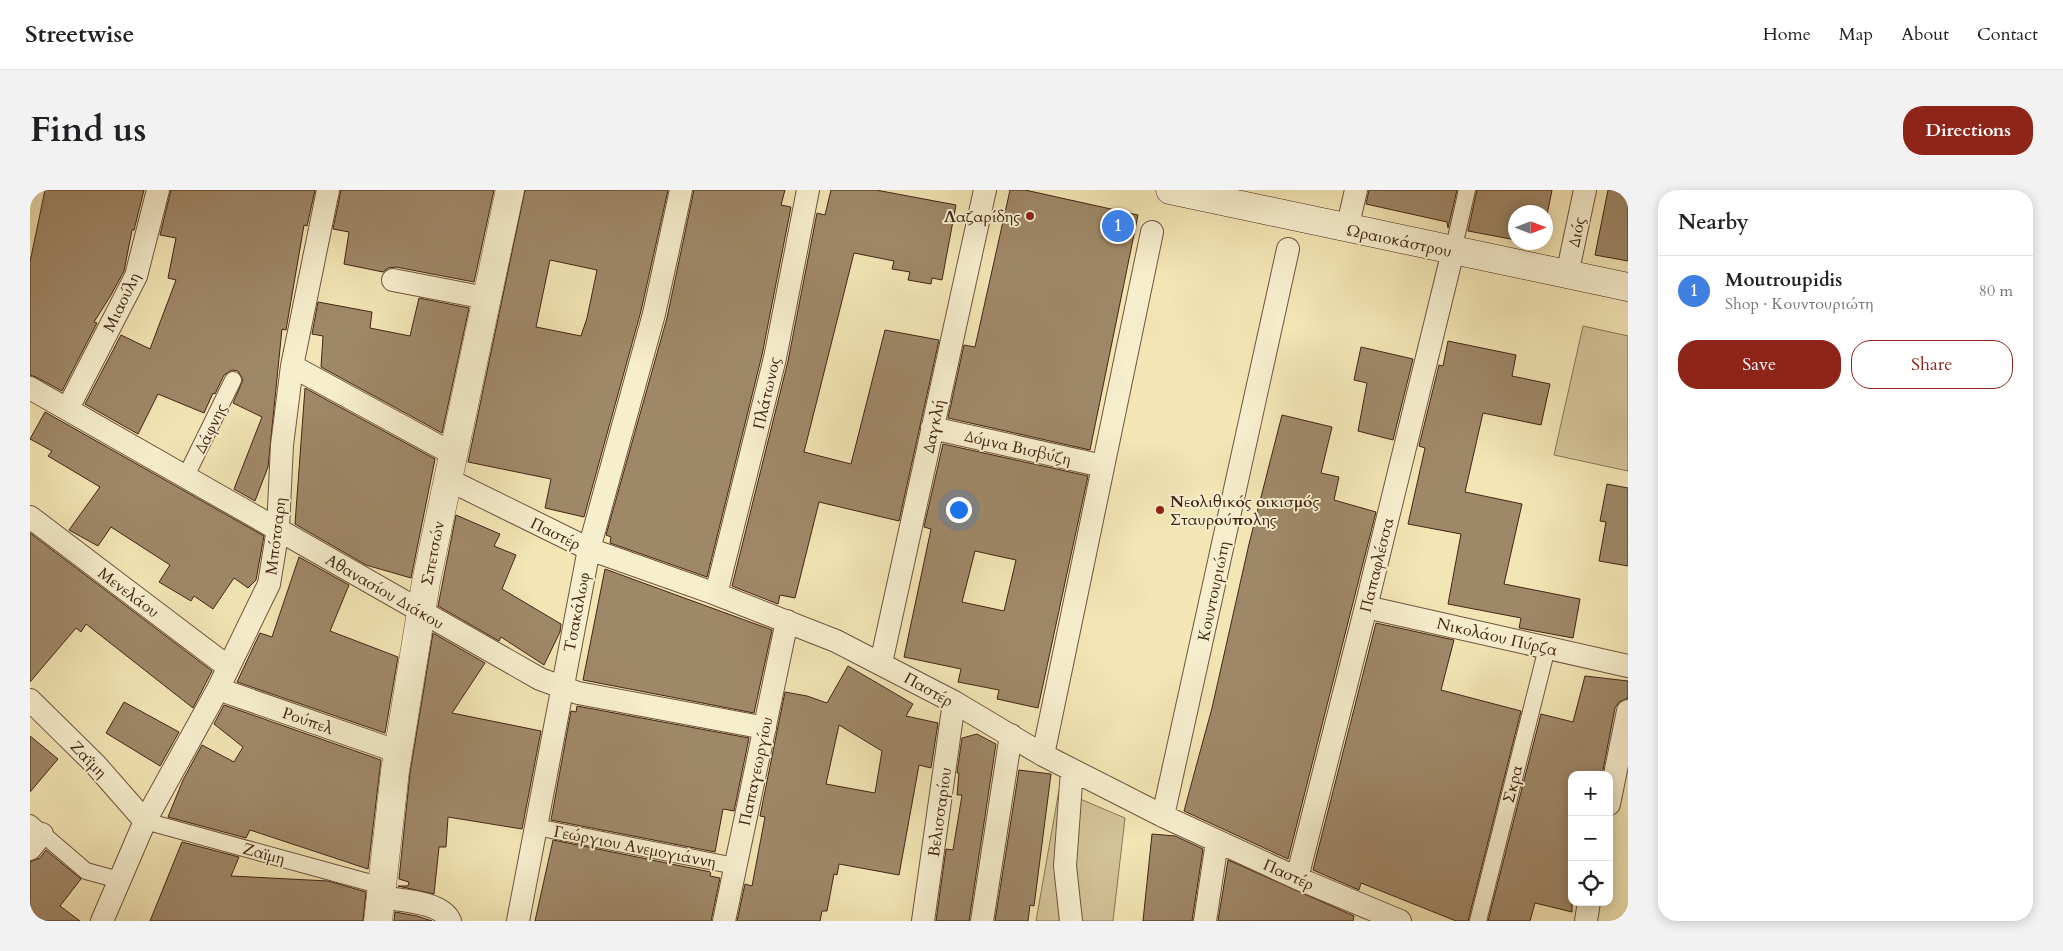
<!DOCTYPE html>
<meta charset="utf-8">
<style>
:root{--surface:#fff;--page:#f2f2f2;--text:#202124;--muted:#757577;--line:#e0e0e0;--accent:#8f2418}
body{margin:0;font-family:Cardo,serif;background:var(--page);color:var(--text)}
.controls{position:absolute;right:15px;bottom:15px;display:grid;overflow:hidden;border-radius:10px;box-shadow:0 2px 12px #0003}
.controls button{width:45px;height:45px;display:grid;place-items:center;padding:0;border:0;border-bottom:1px solid var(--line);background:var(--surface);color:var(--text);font:25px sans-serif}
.compass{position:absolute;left:1478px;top:15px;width:45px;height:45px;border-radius:50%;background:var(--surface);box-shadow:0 2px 12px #0003;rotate:90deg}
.you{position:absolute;left:928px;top:319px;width:18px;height:18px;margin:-12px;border:4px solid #fff;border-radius:50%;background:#1a73e8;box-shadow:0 0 0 8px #1a73e833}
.badge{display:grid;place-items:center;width:32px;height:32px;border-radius:50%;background:var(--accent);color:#fff;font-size:16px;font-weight:700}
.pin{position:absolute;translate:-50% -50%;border:2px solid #fff;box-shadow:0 1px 5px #0006}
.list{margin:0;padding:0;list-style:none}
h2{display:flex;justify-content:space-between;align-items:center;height:65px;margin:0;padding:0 20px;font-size:21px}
h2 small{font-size:16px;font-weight:400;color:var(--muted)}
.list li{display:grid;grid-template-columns:32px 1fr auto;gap:15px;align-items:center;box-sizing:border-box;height:70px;padding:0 20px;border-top:1px solid var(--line)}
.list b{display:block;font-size:19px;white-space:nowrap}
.list p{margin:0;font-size:16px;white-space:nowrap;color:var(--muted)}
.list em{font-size:16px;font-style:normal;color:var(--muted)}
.actions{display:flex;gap:10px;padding:15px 20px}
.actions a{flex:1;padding:11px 0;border:1px solid var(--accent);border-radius:20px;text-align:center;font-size:18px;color:var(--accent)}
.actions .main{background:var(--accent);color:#fff}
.icon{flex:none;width:28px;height:28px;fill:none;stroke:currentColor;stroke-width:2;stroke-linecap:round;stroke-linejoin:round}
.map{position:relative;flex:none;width:1598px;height:731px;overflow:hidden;border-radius:20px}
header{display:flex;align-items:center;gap:30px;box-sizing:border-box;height:70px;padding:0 25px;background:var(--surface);border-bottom:1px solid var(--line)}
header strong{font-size:24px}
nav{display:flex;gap:28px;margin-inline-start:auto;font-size:18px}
.intro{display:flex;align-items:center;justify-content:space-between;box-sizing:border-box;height:120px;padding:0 30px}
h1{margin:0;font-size:35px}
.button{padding:12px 22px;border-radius:20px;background:var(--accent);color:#fff;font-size:18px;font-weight:700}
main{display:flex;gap:30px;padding:0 30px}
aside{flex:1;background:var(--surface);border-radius:20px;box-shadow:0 2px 12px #0003}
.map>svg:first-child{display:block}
.green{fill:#d5c499;stroke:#8c7458}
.building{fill:#9f8868;stroke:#432416;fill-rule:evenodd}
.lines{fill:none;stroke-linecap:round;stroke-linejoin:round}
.pedestrian-casing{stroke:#6f543e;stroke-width:18}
.minor-casing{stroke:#6f543e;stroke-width:24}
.tertiary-casing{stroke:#6f543e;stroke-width:29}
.secondary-casing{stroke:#432416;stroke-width:29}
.pedestrian{stroke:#f7eece;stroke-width:16}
.minor{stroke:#f7eece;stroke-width:22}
.tertiary{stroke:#f7eece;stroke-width:28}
.secondary{stroke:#f7eece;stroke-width:28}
.poi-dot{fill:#8f2418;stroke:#f7eece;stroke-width:2}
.labels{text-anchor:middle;stroke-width:4;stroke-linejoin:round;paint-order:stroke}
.poi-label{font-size:16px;font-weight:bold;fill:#432416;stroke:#f7eece;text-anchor:end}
.street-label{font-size:16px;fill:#432416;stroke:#f7eece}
</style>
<header>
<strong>Streetwise</strong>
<nav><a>Home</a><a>Map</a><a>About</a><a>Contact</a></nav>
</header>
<div class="intro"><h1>Find us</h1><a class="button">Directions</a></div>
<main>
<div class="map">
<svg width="1598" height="731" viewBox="0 0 1598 731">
<rect width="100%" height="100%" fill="#f3e5b4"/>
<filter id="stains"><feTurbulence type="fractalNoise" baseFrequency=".004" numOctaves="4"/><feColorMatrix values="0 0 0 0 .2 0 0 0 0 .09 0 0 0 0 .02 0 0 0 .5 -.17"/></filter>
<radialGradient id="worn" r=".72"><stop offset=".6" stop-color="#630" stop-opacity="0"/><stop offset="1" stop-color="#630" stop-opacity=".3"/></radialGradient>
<path class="green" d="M1553 136 1598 146V281L1524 265Z
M1029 600 1095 628 1083 731H1006Z"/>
<path class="building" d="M15 0H114L104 40H102L94 81 81 105 64 132 67 133 32 201 6 187 0 185V72Z
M141 0H285L277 36 274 35 256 140 252 139 238 277 225 311 204 299 232 227 203 213 213 190 208 181 202 180 194 185 185 204 183 203 174 223 128 204 108 244 55 214 91 145 120 159 146 90 138 88 146 48 130 45Z
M311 0H464L444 92 366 77 358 78 353 82 314 74 319 42 303 39Z
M495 0H638L611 121 554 327 515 318 521 289 438 272ZM520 70 567 80 557 128 551 146 506 137Z
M664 0H755L751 15 761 17 732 165 677 387 580 353 581 347 576 345 637 128Z
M801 0H846L926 15 912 90 902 88 901 94 878 90 880 82 862 79 864 71 824 63 774 262 821 274 855 140 909 150 869 331 789 312 765 408 750 405 748 414 702 396 758 171 787 23 795 25Z
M980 0H995L1108 25 1060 260 918 228 934 155 945 157Z
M1339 0H1427L1418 38 1417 32 1336 14Z
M1447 0H1522L1516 30V22H1486V50L1438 41Z
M1578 0H1598V71L1565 65Z
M389 108 439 118 412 243 291 177 293 146 282 144 288 112 342 122 340 138 380 146Z
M1418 151 1486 165 1482 186 1520 194 1511 235 1453 223 1435 302 1492 314 1474 394 1550 409 1543 448 1489 438 1491 428 1418 414 1431 344 1378 334 1395 258 1389 256 1409 175 1413 176Z
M1331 157 1383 169 1363 250 1328 241 1337 193 1324 190Z
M275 198 405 269 381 388 336 375 265 334Z
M15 222 234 346 226 390 218 398 204 388 183 419 164 406 161 411 129 392 140 375 81 337 68 356 39 340 70 297 18 266 22 261 0 249Z
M1252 225 1302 237 1291 283 1309 287 1304 310 1346 322 1258 669 1154 621 1182 518 1219 354Z
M913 254 1058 286 1008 518 967 509 969 500 928 492 931 479 874 467 901 339 894 337ZM945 361 986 370 974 421 932 412Z
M1577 294 1598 298V376L1569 371 1576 332 1570 331Z
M426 325 470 344 464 356 486 365 472 399 531 434 530 442 514 475 471 447 469 451 408 416Z
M0 343 182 481 163 518 56 434 51 442 46 438 0 492Z
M269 367 319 395 300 441 368 467 355 543 207 492 230 443 242 447Z
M575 379 742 440 724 523 553 490Z
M1346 433 1424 450 1411 500 1491 521 1438 731H1426L1331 693 1329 700 1283 680Z
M403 443 455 473 422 523 511 541 492 639 418 627 416 657H409L404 704 368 696H378L379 692 369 689 380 583Z
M818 476 883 514 876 526 908 533 901 578 889 575 869 685 809 674 807 685 804 684 797 721H792L790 731H707L715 694 722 696 735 627 730 626 755 502 777 506 797 513ZM809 535 852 561 845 603 796 594Z
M1555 486 1598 491V508L1589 512 1585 518 1572 585H1542V722L1505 713 1500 731H1458L1511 524 1543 532Z
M94 512 149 542 130 576 76 543Z
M194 515 351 570 338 679 220 640 216 648 138 627 153 590 172 555 204 572 213 557 184 534Z
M547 516 719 548 704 621 693 619 685 662 521 630 541 521 546 522Z
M947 544 966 554 939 731H906L916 659 923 660 932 605H927L929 583H927L932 548Z
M0 546 28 569 0 602Z
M989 580 1021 584 1004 716 1000 715 998 731H965Z
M1122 644 1145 646 1173 659 1162 731H1113Z
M523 650 681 682 680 686 690 688 681 731H505Z
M152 652 209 667 201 686 298 691 336 702 333 731H120Z
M16 660 51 689 30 716 50 731H0V672L10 668Z
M1198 670 1324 726 1323 731H1188Z
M365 722 387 726 402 731H364Z"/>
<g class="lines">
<defs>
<path id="pedestrian" d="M1423 61 1437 0
M156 286 203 190
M115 631 352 696
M0 633 56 681 89 690
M506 637 705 676
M1448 731 1517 458"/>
<path id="minor" d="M1317 39 1326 0
M1537 85 1555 0
M363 90 456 108
M262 176 423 264
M0 198 510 489 548 503 735 538
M38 218 106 86 128 0
M902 238 1073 276
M417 289 559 359 686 404 806 451 924 512 1013 565 1133 626 1267 688 1370 731
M0 327 198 477
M686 404 745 168 778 0
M1336 417 1598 476
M851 473 955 0
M188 499 369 562
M0 510 65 574 115 631
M1013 565 1122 42
M1579 614 1598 521
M1133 626 1258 59
M0 659 12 644
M1267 688 1336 417 1423 61
M351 707C371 711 411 711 420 731
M72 731 115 631 188 499 239 394 248 339 252 255 262 176 298 0
M488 731 559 359 624 124 651 0
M694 731 757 431
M893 731 924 512
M952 731 981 545
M1041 731 1035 676 1042 580
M1175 731 1187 652
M1556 731 1559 712"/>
<path id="tertiary" d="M348 731 365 581 396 392 480 0"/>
<path id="secondary" d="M1140 0 1598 97"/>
</defs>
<use href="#pedestrian" class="pedestrian-casing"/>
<use href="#minor" class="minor-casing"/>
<use href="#tertiary" class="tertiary-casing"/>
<use href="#secondary" class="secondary-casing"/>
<use href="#pedestrian" class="pedestrian"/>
<use href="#minor" class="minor"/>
<use href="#tertiary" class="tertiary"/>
<use href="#secondary" class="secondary"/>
</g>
<g class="poi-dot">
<circle cx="1000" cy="26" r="5"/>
<circle cx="1130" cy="320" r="5"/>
</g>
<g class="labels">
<g class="poi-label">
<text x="990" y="32">Λαζαρίδης</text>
<text x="1140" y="317" text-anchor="start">Νεολιθικός οικισμός<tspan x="1140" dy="18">Σταυρούπολης</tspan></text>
</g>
<g class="street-label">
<text transform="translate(1546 42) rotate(-78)" y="6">Διός</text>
<text transform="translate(1369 50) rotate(12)" y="6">Ωραιοκάστρου</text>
<text transform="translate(91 112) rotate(-64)" y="6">Μιαούλη</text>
<text transform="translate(736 203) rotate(-77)" y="6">Πλάτωνος</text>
<text transform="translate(903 236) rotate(-78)" y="6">Δαγκλή</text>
<text transform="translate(180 238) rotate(-64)" y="6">Δάφνης</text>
<text transform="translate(988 257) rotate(13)" y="6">Δόμνα Βισβύζη</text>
<text transform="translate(526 343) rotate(26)" y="6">Παστέρ</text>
<text transform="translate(245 346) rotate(-83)" y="6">Μπότσαρη</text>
<text transform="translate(402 363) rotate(-79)" y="6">Σπετσών</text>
<text transform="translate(1346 375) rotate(-76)" y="6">Παπαφλέσσα</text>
<text transform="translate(355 401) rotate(30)" y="6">Αθανασίου Διάκου</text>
<text transform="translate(1183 401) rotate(-78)" y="6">Κουντουριώτη</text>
<text transform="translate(99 402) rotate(37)" y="6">Μενελάου</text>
<text transform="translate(546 422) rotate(-79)" y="6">Τσακάλωφ</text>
<text transform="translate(1467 446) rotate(13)" y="6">Νικολάου Πύρζα</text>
<text transform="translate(899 499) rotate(29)" y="6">Παστέρ</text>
<text transform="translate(278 530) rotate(19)" y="6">Ρούπελ</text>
<text transform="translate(59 569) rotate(46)" y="6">Ζαΐμη</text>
<text transform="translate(725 581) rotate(-78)" y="6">Παπαγεωργίου</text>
<text transform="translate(1482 594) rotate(-76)" y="6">Σκρα</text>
<text transform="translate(909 622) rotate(-82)" y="6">Βελισσαρίου</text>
<text transform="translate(605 656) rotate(11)" y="6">Γεώργιου Ανεμογιάννη</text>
<text transform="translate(234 663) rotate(15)" y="6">Ζαϊμη</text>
<text transform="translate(1259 684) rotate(24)" y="6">Παστέρ</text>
</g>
</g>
<rect width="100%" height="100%" filter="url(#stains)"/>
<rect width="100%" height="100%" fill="url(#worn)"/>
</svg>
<div class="controls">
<button>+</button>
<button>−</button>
<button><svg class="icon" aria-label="locate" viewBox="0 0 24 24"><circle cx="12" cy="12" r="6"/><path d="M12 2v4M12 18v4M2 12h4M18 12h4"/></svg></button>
</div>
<svg class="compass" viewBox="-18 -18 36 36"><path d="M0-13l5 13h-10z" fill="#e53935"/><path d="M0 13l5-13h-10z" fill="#757577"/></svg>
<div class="you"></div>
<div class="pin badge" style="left:1088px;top:36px;background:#3f7fe0">1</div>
</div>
<aside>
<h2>Nearby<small></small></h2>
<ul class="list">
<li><span class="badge" style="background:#3f7fe0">1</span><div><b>Moutroupidis</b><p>Shop · Κουντουριώτη</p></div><em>80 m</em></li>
</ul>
<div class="actions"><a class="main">Save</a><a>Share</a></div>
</aside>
</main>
